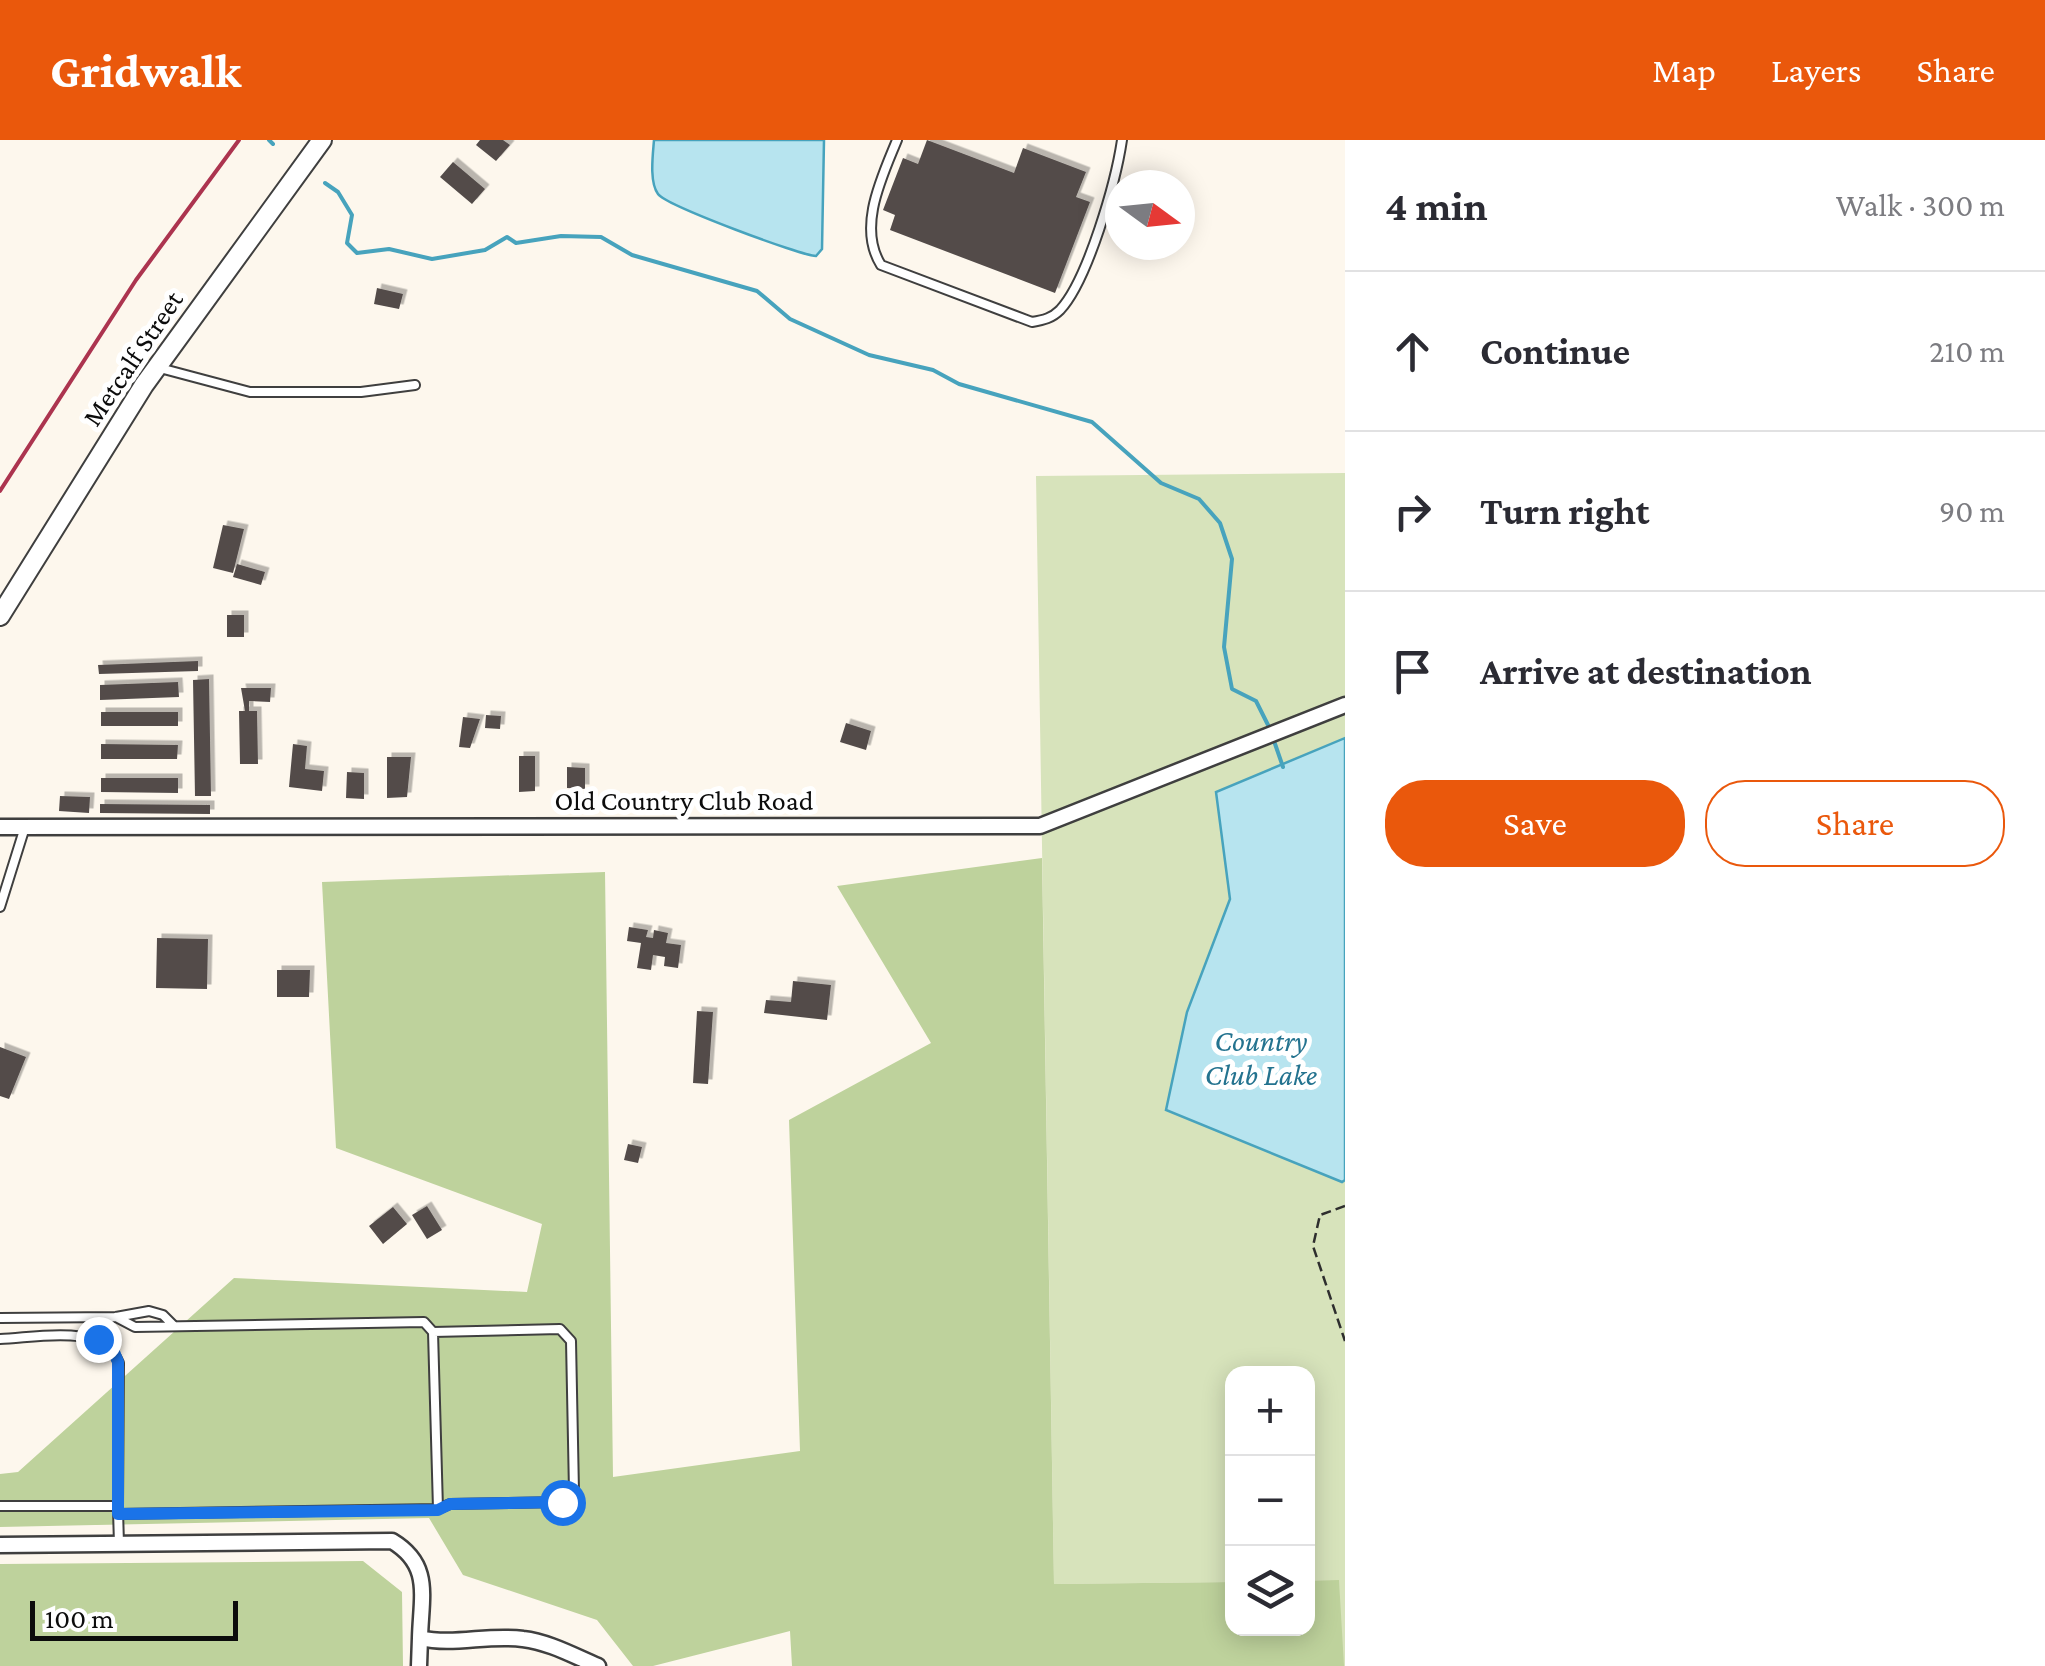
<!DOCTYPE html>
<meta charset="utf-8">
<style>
:root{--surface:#fff;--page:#f7f7f7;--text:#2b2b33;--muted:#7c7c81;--line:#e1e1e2;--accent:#ea580c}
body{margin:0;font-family:"Crimson Pro",serif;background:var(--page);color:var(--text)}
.controls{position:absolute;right:30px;bottom:30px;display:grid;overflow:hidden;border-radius:20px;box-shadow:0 5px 25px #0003}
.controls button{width:90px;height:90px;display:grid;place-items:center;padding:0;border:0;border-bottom:2px solid var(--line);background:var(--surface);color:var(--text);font:50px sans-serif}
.compass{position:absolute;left:1105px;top:30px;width:90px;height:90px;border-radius:50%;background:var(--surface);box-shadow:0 5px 25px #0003;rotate:105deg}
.scale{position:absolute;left:30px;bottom:25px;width:208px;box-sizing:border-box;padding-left:10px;border:5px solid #0c0c0c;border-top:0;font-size:28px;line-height:35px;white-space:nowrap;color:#0c0c0c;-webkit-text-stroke:8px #fff;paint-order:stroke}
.stop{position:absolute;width:30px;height:30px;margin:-22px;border:8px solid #1a73e8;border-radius:50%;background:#fff}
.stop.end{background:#1a73e8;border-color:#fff;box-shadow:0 2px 10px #0008}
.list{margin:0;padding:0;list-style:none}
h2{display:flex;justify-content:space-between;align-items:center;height:130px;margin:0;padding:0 40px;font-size:42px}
h2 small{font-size:32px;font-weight:400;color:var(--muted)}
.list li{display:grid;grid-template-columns:65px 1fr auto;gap:30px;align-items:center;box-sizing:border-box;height:160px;padding:0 40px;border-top:2px solid var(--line)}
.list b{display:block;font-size:38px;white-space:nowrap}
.list em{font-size:32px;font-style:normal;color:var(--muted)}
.actions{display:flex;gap:20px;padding:30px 40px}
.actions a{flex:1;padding:22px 0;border:2px solid var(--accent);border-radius:40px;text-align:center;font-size:35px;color:var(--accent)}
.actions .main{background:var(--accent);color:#fff}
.icon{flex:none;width:55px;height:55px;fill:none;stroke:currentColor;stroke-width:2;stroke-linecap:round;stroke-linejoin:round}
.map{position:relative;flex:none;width:1345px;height:1526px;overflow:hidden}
header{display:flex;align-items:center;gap:60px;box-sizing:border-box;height:140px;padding:0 50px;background:var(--accent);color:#fff}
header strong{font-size:48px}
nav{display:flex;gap:55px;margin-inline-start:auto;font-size:35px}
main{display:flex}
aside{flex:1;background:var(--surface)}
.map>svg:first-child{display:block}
.green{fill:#d7e3bb}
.forest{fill:#bed29c}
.water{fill:#b7e4ef;stroke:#47a3bd;stroke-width:2.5}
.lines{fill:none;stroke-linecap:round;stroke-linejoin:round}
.stream{stroke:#47a3bd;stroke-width:4}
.building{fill:#534c4a;filter:url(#shadow)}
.service-casing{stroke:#3f3f3f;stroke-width:12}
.minor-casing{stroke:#3f3f3f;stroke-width:19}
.tertiary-casing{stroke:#3f3f3f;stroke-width:22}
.path{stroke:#2e2e2e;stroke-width:2.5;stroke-dasharray:10 5;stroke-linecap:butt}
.service{stroke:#fff;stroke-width:8}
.minor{stroke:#fff;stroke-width:14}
.tertiary{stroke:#fff;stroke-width:18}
.rail{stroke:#ac344f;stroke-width:4}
.route{stroke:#1a73e8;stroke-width:12}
.labels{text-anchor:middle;stroke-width:10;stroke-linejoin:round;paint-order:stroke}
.street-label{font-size:28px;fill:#0c0c0c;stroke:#fff}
.water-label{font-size:30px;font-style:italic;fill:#24738f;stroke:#fff}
</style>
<header>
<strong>Gridwalk</strong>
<nav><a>Map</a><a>Layers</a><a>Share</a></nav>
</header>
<main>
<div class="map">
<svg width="1345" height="1526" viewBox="0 0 1345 1526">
<defs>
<filter id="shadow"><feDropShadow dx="4.5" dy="-4.5" stdDeviation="0" flood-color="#0004"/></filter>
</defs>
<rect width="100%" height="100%" fill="#fdf7ed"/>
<path class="green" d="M1345 333V1526H1340L1339 1441H1308V1234H1232V1442L1054 1444 1036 336Z"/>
<path class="forest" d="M1042 718 1054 1444 1232 1442V1488H1308V1441L1339 1440 1344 1526H792L790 1491 653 1526H633L597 1480 463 1435 429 1378 0 1387V1334L18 1332 234 1138 527 1152 542 1084 336 1008 322 742 605 732 613 1337 800 1311 789 980 931 903 837 746Z
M363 1421 402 1452 403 1526H0V1424Z"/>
<path class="water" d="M654 0H824L822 109 816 116C802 116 667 66 658 54 649 42 653 14 654 0Z
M1345 598V1040L1342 1042 1166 970 1187 872 1230 759 1216 652Z"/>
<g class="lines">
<path class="stream" d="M269 0 273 4
M325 43 338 52 352 75 347 103 357 113 389 109 432 119 485 110 507 97 516 103 561 96 601 97 632 115 757 151 790 179 869 215 933 230 959 244 1092 282 1161 343 1199 359 1220 383 1232 419 1224 507 1232 549 1256 561 1270 589
M1273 598 1283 627"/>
</g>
<path class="building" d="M480 0H503L510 5 496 21 476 5Z
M927 0 1014 33 1023 8 1086 32 1076 57 1090 62 1055 153 890 90 895 75 883 70 903 18 918 24Z
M453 22 485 49 472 64 440 37Z
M377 148 403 154 399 169 374 164Z
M223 385 244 389 233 433 213 428Z
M237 424 265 432 261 445 233 437Z
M227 475H244V497H227Z
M198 521V531L99 534 98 525Z
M209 539 211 656H195L193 540Z
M178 542 179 557 100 560V545Z
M241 548H271L270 562 249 561V571H257L258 624H240L239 571H245Z
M101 572H178V586H101Z
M486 575 501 576 500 589 485 588Z
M463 577 480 579 470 608 459 607Z
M846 583 871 591 866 610 840 602Z
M101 604 178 605 177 619H101Z
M293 604 307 606 305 629 324 631 322 651 289 647Z
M519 616H535V651L519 652Z
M387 617H411L407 657 387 658Z
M567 627 585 628V649L567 648Z
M347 632 364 633V659L346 658Z
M101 638H178V653L101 652Z
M60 656 90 657 89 673 59 671Z
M100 664 210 665V674L100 673Z
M629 787 648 790 646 797 653 798 654 790 668 793 666 803 681 805 678 828 664 826 665 817 653 815 651 830 637 828 641 803 627 801Z
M157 798 208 799 207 849 156 848Z
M277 830H310L309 857H277Z
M793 841 831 845 827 880 764 873 766 860 791 862Z
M697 871 713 872 708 944 693 943Z
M0 907 26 917 9 959 0 956Z
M628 1004 642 1007 638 1023 624 1020Z
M427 1066 442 1090 427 1099 412 1075Z
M393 1067 407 1084 383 1104 369 1086Z"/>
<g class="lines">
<defs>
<path id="service" d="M897 0C882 37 857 87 881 125L1032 182C1044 180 1052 178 1060 170 1088 140 1116 41 1122 0
M156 227 250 252H361L415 245
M0 767 25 687
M116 1177 135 1187 424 1182 433 1192 438 1369 118 1374
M0 1178 116 1177 149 1171 163 1175 174 1186
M433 1192 560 1189 571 1201 574 1352 562 1362 450 1364 438 1369
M0 1199C36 1198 102 1182 119 1223L118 1366H0
M118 1370 119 1404"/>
<path id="minor" d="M0 687 1040 686 1345 565
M0 1405 392 1401C432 1425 421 1456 420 1498
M419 1526 420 1498C454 1506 488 1494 523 1499 549 1502 574 1516 598 1526"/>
<path id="tertiary" d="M0 476 144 245 322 0"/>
</defs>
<use href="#service" class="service-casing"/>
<use href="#minor" class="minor-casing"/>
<use href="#tertiary" class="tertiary-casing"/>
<path class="path" d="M1345 1066 1320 1075 1313 1106 1345 1201"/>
<use href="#service" class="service"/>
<use href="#minor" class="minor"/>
<use href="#tertiary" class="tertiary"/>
<path class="rail" d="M0 351 136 140 239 0"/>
</g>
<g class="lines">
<path class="route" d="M98 1199 114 1212 118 1222V1374L438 1370 450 1364 562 1362"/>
</g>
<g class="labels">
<g class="street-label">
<text transform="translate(132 218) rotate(-56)" y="10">Metcalf Street</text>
<text x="684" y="670">Old Country Club Road</text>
</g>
<g class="water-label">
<text x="1261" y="911">Country<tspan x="1261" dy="34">Club Lake</tspan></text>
</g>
</g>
</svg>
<div class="controls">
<button>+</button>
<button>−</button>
<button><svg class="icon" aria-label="layers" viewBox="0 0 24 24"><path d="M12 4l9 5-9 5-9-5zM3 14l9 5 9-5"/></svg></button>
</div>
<svg class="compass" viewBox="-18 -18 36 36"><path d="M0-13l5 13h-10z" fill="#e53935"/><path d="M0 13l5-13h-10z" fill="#7c7c81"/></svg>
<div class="scale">100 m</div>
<div class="stop" style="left:562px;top:1362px"></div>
<div class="stop end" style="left:98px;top:1199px"></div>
</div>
<aside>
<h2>4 min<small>Walk · 300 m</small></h2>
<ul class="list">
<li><svg class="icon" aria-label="ahead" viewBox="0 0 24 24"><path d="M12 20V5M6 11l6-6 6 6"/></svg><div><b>Continue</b></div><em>210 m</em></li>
<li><svg class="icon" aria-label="right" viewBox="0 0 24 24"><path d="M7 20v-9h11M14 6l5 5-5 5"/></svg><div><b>Turn right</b></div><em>90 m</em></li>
<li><svg class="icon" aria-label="arrive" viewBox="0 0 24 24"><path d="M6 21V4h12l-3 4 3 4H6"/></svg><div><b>Arrive at destination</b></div></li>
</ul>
<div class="actions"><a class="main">Save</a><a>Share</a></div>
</aside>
</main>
